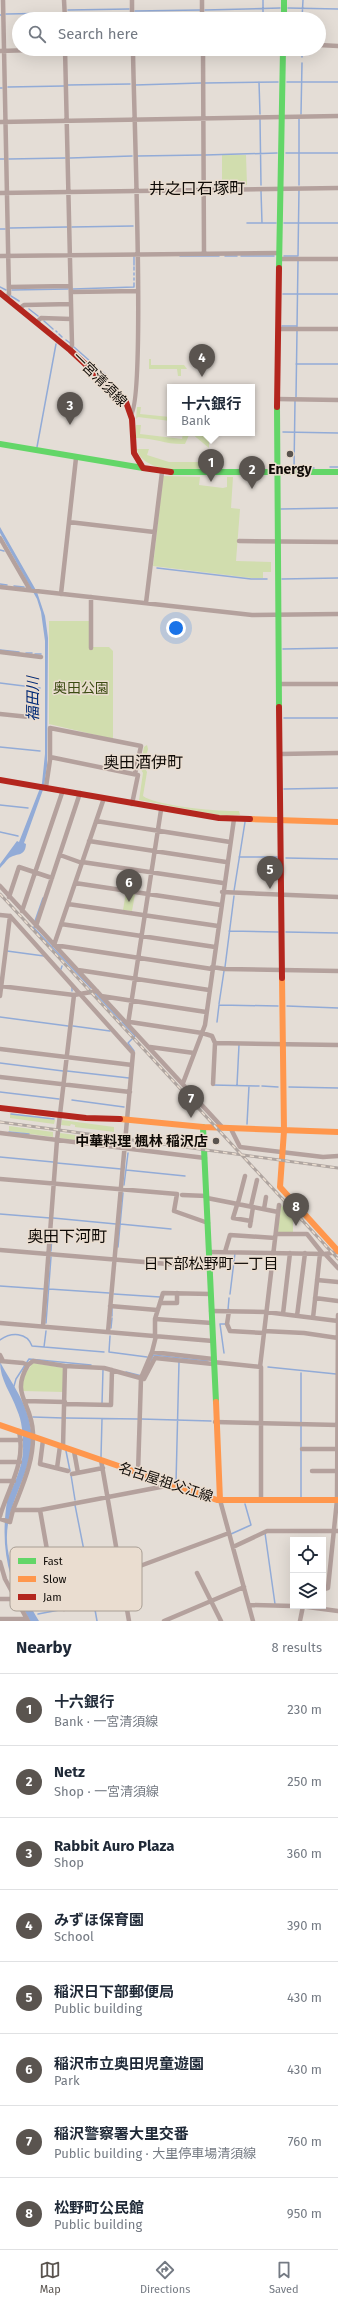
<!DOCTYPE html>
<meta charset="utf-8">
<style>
:root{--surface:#fff;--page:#f2f2f3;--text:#1f2937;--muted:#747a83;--line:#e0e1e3;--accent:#5a544f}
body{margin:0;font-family:"Fira Sans","Noto Sans JP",sans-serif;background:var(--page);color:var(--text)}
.controls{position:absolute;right:12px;bottom:12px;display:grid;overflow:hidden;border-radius:0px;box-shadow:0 4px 16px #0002}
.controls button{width:36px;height:36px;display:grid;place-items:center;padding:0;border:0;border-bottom:1px solid var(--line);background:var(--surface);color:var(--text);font:20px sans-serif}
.you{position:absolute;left:176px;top:628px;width:14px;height:14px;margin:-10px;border:3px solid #fff;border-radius:50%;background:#1a73e8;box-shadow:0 0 0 6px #1a73e833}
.badge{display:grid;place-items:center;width:26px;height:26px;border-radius:50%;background:var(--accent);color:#fff;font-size:13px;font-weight:700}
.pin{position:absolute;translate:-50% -33px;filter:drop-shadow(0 1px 2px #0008)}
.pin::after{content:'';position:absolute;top:21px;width:14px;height:12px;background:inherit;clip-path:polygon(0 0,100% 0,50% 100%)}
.popup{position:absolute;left:167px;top:384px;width:88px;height:52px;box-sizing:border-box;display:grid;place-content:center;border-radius:0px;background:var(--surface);filter:drop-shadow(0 1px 3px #0005);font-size:13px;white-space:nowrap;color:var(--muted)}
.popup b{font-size:15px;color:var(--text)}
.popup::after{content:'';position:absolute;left:50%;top:100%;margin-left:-8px;border:8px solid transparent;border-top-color:var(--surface)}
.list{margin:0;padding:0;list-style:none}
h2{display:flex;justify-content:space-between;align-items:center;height:52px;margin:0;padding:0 16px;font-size:17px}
h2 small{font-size:13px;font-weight:400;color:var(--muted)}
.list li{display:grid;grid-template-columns:26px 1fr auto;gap:12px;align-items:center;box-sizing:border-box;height:72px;padding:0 16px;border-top:1px solid var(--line)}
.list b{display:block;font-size:15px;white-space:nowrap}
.list p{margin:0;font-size:13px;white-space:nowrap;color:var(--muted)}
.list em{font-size:13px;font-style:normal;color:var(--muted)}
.icon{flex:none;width:22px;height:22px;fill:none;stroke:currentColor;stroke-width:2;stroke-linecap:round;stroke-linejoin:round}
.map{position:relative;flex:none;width:338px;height:1621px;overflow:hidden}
.search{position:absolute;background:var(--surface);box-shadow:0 4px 16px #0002;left:12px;right:12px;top:12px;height:44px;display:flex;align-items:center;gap:10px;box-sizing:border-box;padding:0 14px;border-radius:22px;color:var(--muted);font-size:15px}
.sheet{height:628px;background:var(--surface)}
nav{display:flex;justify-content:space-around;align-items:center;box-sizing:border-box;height:56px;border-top:1px solid var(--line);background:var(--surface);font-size:11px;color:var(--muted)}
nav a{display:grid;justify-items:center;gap:2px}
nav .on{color:var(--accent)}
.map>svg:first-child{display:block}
.green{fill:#d1ddae}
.water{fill:#92abd7}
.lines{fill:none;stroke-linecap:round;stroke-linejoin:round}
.stream{stroke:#92abd7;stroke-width:1.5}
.street{stroke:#b4a19d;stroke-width:4.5}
.fast{stroke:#63d668;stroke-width:6}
.slow{stroke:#ff974d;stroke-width:6}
.jam{stroke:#b3261e;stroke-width:6}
.rail-casing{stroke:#afa5a0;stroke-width:3}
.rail{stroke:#eaddd0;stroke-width:1.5;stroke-dasharray:4.5;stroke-linecap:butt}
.poi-dot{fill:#5a544f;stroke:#eaddd0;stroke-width:1.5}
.labels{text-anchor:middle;stroke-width:3;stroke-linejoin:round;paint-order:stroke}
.street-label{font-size:14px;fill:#0f0b07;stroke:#eaddd0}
.poi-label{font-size:14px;font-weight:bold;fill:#0f0b07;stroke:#eaddd0}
.park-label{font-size:14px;fill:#3c4c13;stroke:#eaddd0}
.water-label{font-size:15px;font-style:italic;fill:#002976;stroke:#eaddd0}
.neighbourhood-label{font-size:15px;fill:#0f0b07;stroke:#eaddd0}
.quarter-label{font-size:16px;fill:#0f0b07;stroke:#eaddd0}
.key{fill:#eaddd0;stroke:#a89e94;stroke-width:1}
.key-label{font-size:11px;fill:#0f0b07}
</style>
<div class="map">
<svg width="338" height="1621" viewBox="0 0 338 1621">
<rect width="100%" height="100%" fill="#e4ddd6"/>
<path class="green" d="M222 155H246L247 185 222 186Z
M149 359H151V365H184L187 369H181V376H178L177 369H149Z
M137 407H141L140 414 170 417V421L138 417 136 419Z
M136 425H141L140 434 182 439 183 433 189 435 185 444C167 445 156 438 136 438Z
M191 433H209V448Z
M137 449H149L147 455 169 462H202V453H205L206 466C202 466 201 468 198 469 181 473 141 470 137 449Z
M163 476 200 477 199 485 223 488 227 487V477H233L231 508 240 509 236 561 271 562V572H263V578H251L153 566Z
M49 621H89V647H109L113 651V739L49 724Z
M147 745 148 749 144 766 147 772 143 796C156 806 221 812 239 811L240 815H219L139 800 143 773 140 768 144 747Z
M126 892 135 894 132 911 123 910Z
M10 1114 55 1120 54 1124 10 1118Z
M62 1120 114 1127V1132L75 1127V1125L71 1124 70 1126 61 1125Z
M9 1126 53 1132V1137L9 1131Z
M60 1133 113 1140 111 1145 60 1138Z
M281 1205 293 1218V1232H278Z
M33 1363 64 1368V1392L22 1391 23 1377Z"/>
<path class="water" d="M0 527 37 592 45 616 48 638 47 766 44 787 24 843 26 844C25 858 16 852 8 859 6 861 3 865 0 868V864L17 841 19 842 42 783 45 754V641L41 612 37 599 0 533Z
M0 1362C12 1384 28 1404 31 1430 34 1469 14 1490 8 1524 2 1560 22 1591 39 1621H30C8 1580 0 1548 7 1501 14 1483 24 1465 23 1446 23 1434 22 1421 17 1410 11 1393 0 1380 0 1362Z"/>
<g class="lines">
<path class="stream" d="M288 8 338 9
M68 10 129 9
M205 10 280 8
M135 11 200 10
M6 14 62 13
M0 15H1
M263 19V0
M302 19 303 0
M302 57V49
M259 82 260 114
M287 82H338
M205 83 278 82
M68 85 130 84
M135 85 201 83
M8 87 64 86
M0 88H2
M301 114 302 63
M299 118V185
M260 119 261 185
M286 153H338
M205 155 277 153
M137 156 202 155
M70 158 132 156
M0 159H4
M9 159 65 158
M261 191 262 223
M247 223H276
M284 223H338
M72 227 133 226
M10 228 67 227
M0 229H5
M180 256H219
M225 256H237
M241 256H274
M284 256H298L299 189
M134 265V257
M134 267V270
M134 273V275
M134 278V280
M0 287 6 290
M73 289 134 287V283
M12 290 68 289
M283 294H338
M11 296 19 301
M29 309 38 316
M44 321 53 329
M282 326H296
M297 327 298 261
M56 331 57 332
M59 334 62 337
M66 340 70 343
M74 347 91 362
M296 364H338
M96 367 105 374
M296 397 297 331
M295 401 294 469 314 468
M283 432 338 433
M37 447 56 344
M330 467H338
M281 509 338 508
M0 550 4 551
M157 568 251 579H267
M282 579 338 578
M0 584 7 585
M14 586 24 587
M283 649 338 648
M0 650 19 652
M26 653H32
M35 654H41
M0 683 40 688
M284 718H338
M0 747 40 751
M284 789 338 788
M0 805 28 808
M0 832 18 836
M239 857H277
M286 858 338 859
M234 891 245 822
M35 921 43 898
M33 927 91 988
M229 931 278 932
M286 932 338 933
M7 951 44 956
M225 967 234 896
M61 969 62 966
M72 991V987
M95 993 120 1020
M219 1004 224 971
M287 1006 338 1008
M0 1017 68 1026
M122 1022 135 1036 128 1043 134 1051
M217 1022 219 1005 278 1006
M73 1026 110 1031
M0 1063 63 1071
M67 1071 129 1078
M213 1085 259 1086
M237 1085 239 1045
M262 1086 278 1087
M289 1087 338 1088
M0 1092 59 1099
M72 1100 124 1107
M11 1114 54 1119
M247 1124 249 1086
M9 1132 29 1134
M0 1157 53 1162
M57 1163 121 1169
M126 1170 185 1176
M124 1185 128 1153
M0 1214 50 1218
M53 1218 116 1224
M120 1224 171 1229
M118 1247 123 1193
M51 1251 52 1233
M0 1286 44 1289
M49 1289 109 1293
M114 1294 160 1297
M230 1294 235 1253
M228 1310 229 1298
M112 1316V1308
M46 1323 51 1257
M111 1328 112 1318
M110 1336 109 1352 147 1357
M0 1340C11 1332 27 1332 32 1346L104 1352
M44 1347 46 1331
M224 1353 220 1324H226
M151 1361 153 1355 208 1361
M268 1367 336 1374
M126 1372 142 1376
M14 1386 16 1379 29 1359 91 1365
M102 1404 103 1370
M33 1417 63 1418
M66 1418 138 1419
M141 1419 211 1421
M301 1423V1373
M66 1451 70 1471
M101 1457 102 1419
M71 1475 75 1500
M176 1483 179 1362
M301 1497V1426
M75 1505 89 1576
M265 1533 275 1604
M231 1534 251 1525 245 1504
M89 1579 94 1602
M94 1604 97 1621
M38 1614 123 1598"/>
<path class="street" d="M3 0 9 294 6 298
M64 0 65 19
M132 0V19
M202 0V19
M319 45 338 46
M65 49 72 345 70 350
M203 49 204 253
M0 51 65 49
M0 122 338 116
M0 193 338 188
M0 256 279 253
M279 259H338
M9 287 70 286
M71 292 138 291
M20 308 24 305 71 304
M37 322 41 318 71 319
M278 329H338
M277 399 338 400
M131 414C146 397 133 94 133 49
M69 522 154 532
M0 538 30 590
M239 541 338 542
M0 587 252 615 338 614
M61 594 76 458
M91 597V648
M146 603 162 472
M0 652 41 657
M279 684H338
M0 714 29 717
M280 754 338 753
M50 757 138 775 132 804
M46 787 50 760V728L141 746 135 774
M104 798 54 945 212 969
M96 821 230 842
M89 841 226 862
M60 855 82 863
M82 862 223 883
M75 883 221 905
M0 886 223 1128
M222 892 338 897
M9 897 19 867 52 878
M68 904 218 926
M22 911 63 790
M0 915 10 916 0 996
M10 916 133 1053 108 1332
M61 924 215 947
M36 926 80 793
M212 967 225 969 338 971
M78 970 209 990
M0 986 74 995 97 991
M101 996 206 1012
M130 1022 202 1033 212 1036 215 1043 338 1045
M128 1024 161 810
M150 1047 194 1053
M0 1049 132 1065
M0 1077 130 1092
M183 1083 205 1025 234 819
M213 1084 215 1043
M231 1129 240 1147 323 1157 338 1156
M0 1133 205 1158
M0 1179 177 1194 174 1211 208 1223
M182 1195 207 1196
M207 1198 278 1212
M238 1203 245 1176
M237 1205 233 1218 251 1221
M251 1206 257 1180
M264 1209 266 1197
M250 1226 253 1207
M276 1234H307L323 1254
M0 1250 168 1264 209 1265
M209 1252 325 1254 338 1252
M225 1252 230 1235 275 1238
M325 1254 338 1268
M317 1280 338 1282
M315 1298 338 1301
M160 1303H177V1293
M110 1306 157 1310
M211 1311 266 1312 338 1321
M229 1311 227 1324 230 1331 264 1333
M283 1314 290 1253
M297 1316 305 1253
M313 1318 320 1254
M155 1319 212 1323
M0 1323 213 1341
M43 1326 57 1140 74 995
M264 1331 304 1333 338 1338
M155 1336V1319L163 1293 211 1294
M152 1352 156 1336
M0 1355 3 1361
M0 1361 23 1363 28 1365 33 1361 65 1366 104 1368 144 1379 155 1358 213 1364
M213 1362 261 1367V1500
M260 1367 279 1205
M25 1401 65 1402
M65 1404 111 1405 112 1370
M215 1422 338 1425
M0 1440H21
M43 1440 40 1464 68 1471
M63 1447 65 1366
M302 1449H337
M74 1451 78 1473
M101 1460 129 1621
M0 1462H20
M57 1468 60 1446
M312 1471H337
M138 1473 141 1378 152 1352 213 1359
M72 1474 103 1468
M0 1481H14
M220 1500 253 1621
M13 1510C23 1484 34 1461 33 1433 32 1402 10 1395 28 1365
M40 1510 53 1584
M0 1516C9 1486 26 1463 19 1431
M0 1519 10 1522 13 1510H40L171 1485
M233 1547 267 1531H338
M0 1562 5 1579 28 1621
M121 1573 229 1533
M197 1573 221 1621
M59 1583 64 1609
M25 1589 120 1572
M323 1595 324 1589 328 1588 337 1500 338 1315
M0 1599H17
M249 1605 293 1606
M300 1606 338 1611
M0 1619H27
M164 1621 244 1587
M300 1621 303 1606"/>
<path class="fast" d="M284 0V19
M279 268 283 49
M277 407 279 707
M0 444 143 468
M171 472H338
M203 1127 216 1402"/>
<path class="slow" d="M250 819 338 822
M282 978 284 1131 280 1187 338 1251
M120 1119 203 1127 338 1132
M216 1402 220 1500
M0 1425 217 1500H338"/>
<path class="jam" d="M0 293 70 350 126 402 132 419 134 453 143 468 171 472
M277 407 279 268
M279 707 282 978
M0 780 219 818 250 819
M0 1108 86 1118 120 1119"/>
<defs>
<path id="rail" d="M0 894 338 1259
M0 1122 338 1168"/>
</defs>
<use href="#rail" class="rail-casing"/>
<use href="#rail" class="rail"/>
</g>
<g class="poi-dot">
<circle cx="290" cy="454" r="4"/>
<circle cx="216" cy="1141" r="4"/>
</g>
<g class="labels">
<g class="street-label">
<text transform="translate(100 379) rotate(45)" y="5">一宮清須線</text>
<text transform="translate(166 1482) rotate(18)" y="5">名古屋祖父江線</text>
</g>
<g class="poi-label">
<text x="290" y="474">Energy</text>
<text x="208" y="1146" text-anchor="end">中華料理 楓林 稲沢店</text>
</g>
<g class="park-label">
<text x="81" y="693">奥田公園</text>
</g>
<g class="water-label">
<text transform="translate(33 699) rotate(-90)" y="5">福田川</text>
</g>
<g class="neighbourhood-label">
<text x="211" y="1269">日下部松野町一丁目</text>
</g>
<g class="quarter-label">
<text x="197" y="194">井之口石塚町</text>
<text x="143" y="768">奥田酒伊町</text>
<text x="67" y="1242">奥田下河町</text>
</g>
</g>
<rect x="10" y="1547" width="132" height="64" rx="6" class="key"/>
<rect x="18" y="1558" width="18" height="6" fill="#63d668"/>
<rect x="18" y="1576" width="18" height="6" fill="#ff974d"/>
<rect x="18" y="1594" width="18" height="6" fill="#b3261e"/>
<g class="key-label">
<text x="43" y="1565">Fast</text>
<text x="43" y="1583">Slow</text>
<text x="43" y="1601">Jam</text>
</g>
</svg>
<div class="controls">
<button><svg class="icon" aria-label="locate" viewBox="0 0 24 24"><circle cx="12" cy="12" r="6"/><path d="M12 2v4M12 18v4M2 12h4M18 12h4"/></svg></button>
<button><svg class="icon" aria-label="layers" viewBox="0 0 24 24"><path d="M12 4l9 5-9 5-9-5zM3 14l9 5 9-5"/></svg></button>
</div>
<div class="you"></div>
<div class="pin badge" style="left:211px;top:482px">1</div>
<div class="popup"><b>十六銀行</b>Bank</div>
<div class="pin badge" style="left:252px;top:489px">2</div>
<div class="pin badge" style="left:70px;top:425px">3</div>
<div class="pin badge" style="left:202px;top:377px">4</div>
<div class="pin badge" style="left:270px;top:889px">5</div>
<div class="pin badge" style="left:129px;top:902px">6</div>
<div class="pin badge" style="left:191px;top:1118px">7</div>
<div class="pin badge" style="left:296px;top:1226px">8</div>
<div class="search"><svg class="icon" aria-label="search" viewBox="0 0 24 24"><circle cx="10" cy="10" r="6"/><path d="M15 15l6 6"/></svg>Search here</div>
</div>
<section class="sheet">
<h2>Nearby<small>8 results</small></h2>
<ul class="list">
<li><span class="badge">1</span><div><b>十六銀行</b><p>Bank · 一宮清須線</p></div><em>230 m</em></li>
<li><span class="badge">2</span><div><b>Netz</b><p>Shop · 一宮清須線</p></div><em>250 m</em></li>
<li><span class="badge">3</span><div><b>Rabbit Auro Plaza</b><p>Shop</p></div><em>360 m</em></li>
<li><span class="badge">4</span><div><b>みずほ保育園</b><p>School</p></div><em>390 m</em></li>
<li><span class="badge">5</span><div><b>稲沢日下部郵便局</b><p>Public building</p></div><em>430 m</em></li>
<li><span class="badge">6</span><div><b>稲沢市立奥田児童遊園</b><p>Park</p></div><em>430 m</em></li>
<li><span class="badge">7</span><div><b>稲沢警察署大里交番</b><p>Public building · 大里停車場清須線</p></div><em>760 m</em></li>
<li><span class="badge">8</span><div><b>松野町公民館</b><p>Public building</p></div><em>950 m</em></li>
</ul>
</section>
<nav>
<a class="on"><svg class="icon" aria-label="map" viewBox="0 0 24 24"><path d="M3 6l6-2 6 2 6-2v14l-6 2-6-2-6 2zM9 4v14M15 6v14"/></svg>Map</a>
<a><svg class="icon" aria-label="directions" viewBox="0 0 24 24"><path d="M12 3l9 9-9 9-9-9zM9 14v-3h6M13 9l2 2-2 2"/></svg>Directions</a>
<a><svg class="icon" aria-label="saved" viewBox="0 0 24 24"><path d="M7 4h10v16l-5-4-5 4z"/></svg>Saved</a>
</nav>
